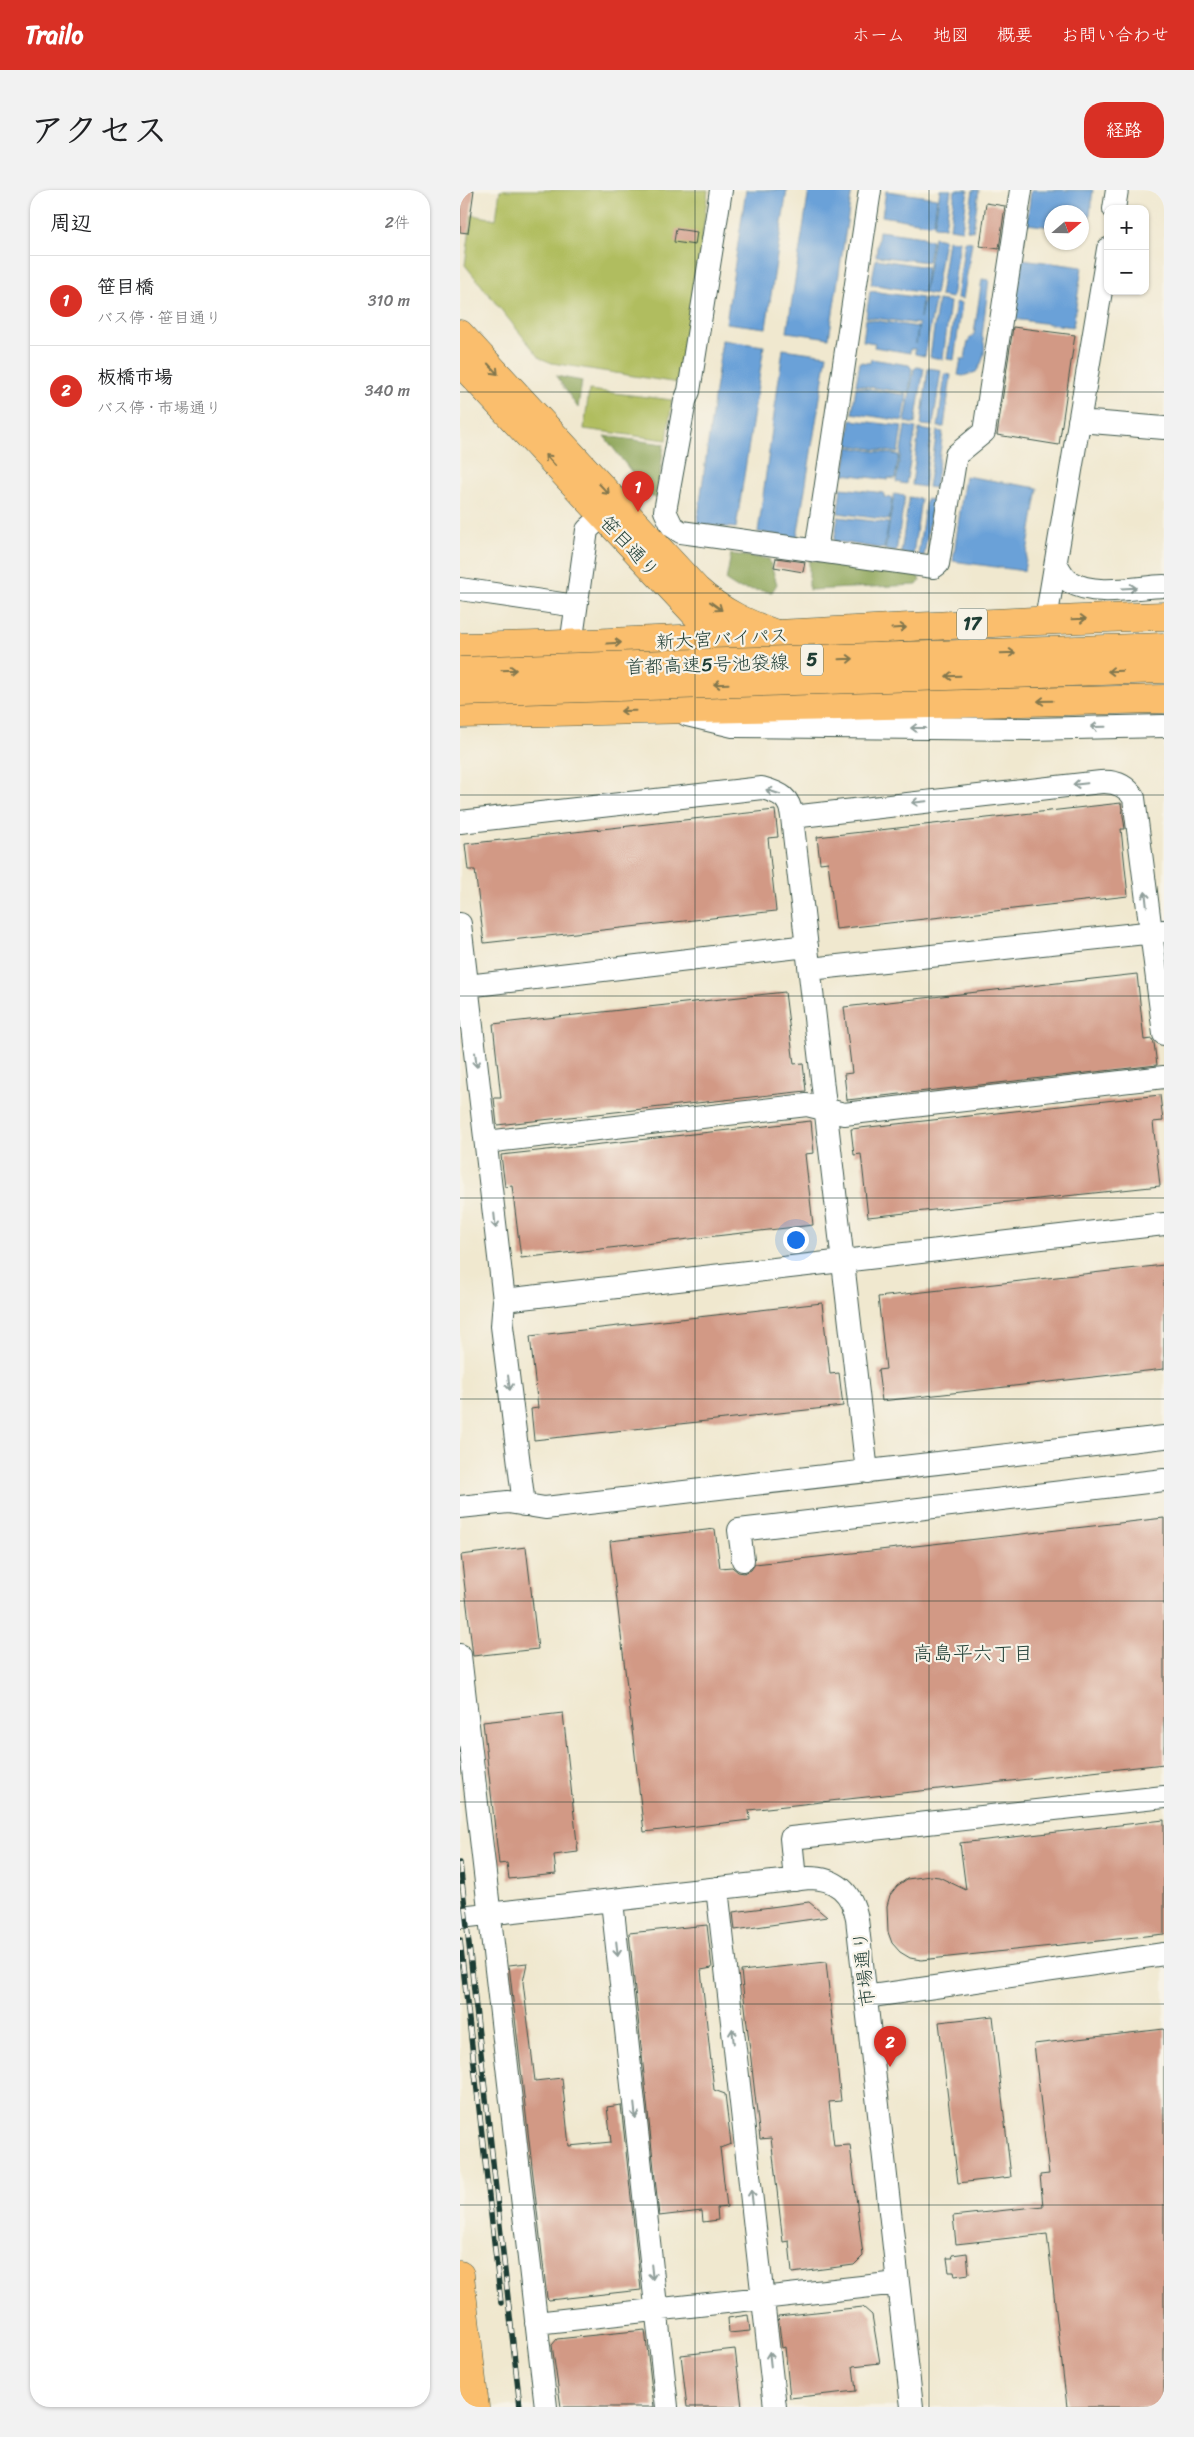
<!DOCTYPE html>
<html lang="ja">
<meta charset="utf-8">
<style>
:root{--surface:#fff;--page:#f2f2f2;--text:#202124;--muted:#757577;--line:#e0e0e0;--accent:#d93025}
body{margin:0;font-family:Sriracha,"Klee One",sans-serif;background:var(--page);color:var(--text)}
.controls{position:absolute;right:15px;top:15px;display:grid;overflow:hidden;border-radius:10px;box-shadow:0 1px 4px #0004}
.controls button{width:45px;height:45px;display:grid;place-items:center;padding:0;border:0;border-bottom:1px solid var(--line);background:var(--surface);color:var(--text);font:25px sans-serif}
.compass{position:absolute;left:584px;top:15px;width:45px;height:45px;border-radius:50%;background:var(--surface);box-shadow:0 1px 4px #0004;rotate:70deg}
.you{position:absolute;left:335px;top:1049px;width:18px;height:18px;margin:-12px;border:4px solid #fff;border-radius:50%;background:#1a73e8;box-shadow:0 0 0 8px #1a73e833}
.badge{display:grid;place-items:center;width:32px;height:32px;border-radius:50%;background:var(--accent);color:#fff;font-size:16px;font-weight:700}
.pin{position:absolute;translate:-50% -41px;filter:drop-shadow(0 1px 2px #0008)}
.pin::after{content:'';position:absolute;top:26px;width:18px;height:15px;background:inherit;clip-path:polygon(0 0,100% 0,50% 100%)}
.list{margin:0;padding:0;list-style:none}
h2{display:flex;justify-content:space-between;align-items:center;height:65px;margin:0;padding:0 20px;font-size:21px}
h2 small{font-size:16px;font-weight:400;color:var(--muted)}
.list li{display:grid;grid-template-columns:32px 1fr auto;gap:15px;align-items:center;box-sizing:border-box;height:90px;padding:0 20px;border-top:1px solid var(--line)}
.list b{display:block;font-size:19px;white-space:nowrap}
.list p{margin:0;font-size:16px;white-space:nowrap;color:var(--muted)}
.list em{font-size:16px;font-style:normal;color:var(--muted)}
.map{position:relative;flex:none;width:704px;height:2217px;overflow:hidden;border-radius:20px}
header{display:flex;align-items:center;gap:30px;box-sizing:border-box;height:70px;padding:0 25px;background:var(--accent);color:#fff}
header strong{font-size:24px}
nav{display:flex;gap:28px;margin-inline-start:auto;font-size:18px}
.intro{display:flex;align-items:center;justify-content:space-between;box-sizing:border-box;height:120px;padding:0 30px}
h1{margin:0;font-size:35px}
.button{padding:12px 22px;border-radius:20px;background:var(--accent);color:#fff;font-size:18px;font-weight:700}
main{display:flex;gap:30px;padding:0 30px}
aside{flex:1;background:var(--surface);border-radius:20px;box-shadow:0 1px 4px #0004}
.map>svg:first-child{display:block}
.green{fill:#b0bd5f;stroke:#687d4a}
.forest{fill:#8ca456;stroke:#567045}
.water{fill:#6aa1d8;stroke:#446f86}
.building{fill:#d29985}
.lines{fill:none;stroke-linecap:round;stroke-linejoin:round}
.minor-casing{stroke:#3e574b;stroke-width:24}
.major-casing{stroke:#3e574b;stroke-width:29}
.highway-casing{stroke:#3e574b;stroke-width:29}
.minor{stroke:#fff;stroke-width:22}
.major{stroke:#fabe6d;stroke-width:28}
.highway{stroke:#fabe6d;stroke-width:28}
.rail-casing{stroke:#1f3d34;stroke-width:5.5}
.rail{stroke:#f7f3e8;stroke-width:4;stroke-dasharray:11;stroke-linecap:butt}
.highway-bridge-casing{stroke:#3e574b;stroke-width:29;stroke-linecap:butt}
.highway-bridge{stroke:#fabe6d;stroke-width:28}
.oneway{stroke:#82774e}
.oneway2{stroke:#8f9e9a}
.grid{fill:none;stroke:#1f3d34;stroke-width:1;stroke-opacity:0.55}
.labels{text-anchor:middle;stroke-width:4.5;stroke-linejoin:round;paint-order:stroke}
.shield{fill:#f7f3e8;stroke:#60746a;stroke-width:1}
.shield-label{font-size:18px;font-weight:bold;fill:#1f3d34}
.street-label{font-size:19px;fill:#1f3d34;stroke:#f7f3e8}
.neighbourhood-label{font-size:20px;fill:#1f3d34;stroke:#f7f3e8}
</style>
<header>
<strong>Trailo</strong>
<nav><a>ホーム</a><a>地図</a><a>概要</a><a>お問い合わせ</a></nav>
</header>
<div class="intro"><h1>アクセス</h1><a class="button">経路</a></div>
<main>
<aside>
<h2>周辺<small>2件</small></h2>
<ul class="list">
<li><span class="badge">1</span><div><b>笹目橋</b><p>バス停 · 笹目通り</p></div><em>310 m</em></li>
<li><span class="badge">2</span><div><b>板橋市場</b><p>バス停 · 市場通り</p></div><em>340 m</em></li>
</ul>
</aside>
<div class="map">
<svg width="704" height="2217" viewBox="0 0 704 2217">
<rect width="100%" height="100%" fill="#f7f3e8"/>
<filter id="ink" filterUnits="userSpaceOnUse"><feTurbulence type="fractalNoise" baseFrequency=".02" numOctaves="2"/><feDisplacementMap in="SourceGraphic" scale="10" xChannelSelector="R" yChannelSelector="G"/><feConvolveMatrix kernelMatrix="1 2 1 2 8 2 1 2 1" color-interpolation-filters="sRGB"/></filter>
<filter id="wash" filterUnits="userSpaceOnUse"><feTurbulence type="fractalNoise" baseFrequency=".0096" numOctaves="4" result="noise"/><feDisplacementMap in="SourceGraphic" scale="20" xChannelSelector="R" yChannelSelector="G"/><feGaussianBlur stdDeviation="1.12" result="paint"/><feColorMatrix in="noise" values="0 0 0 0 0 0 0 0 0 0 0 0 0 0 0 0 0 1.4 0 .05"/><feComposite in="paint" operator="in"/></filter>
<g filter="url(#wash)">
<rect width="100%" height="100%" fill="#f0e8cf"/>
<path class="green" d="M40 0H248L225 189 218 193 92 173 80 168 5 75 12 25 36 29Z
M129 200 212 210 207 250 124 239Z"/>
<path class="forest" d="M96 186 122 191 118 218Z
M144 246 204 254 197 308 190 306Z
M271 364 309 369 317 394 312 402 277 398 266 391Z
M349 370 457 382 460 391 457 395 349 400Z"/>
<path class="water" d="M286 0H327L306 138 266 133Z
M349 0H392L369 148 327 142Z
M480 0H491L485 37 474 36Z
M495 0H508L502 40 490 38Z
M513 0H519L513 41 507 40Z
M571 0H633L628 42 622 41V22H592L591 37 567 34Z
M426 1 477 8 474 33 469 34 422 26Z
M419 41 464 47V49L472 50 468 72 416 66Z
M474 47 484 49 475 105 464 103Z
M488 50 500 51 492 108 480 106Z
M505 51 512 52 503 109 497 108Z
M416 69 467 77 464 103 411 94Z
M562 69 622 77 613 137 553 129Z
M522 89 529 90 522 146C527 158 524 171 516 182L503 186 498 185 501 169H505L508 151 514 144Z
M410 101 462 108 460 128 464 108 475 110 465 166 455 164V159H450V163L414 157 415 153 403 151 406 129 458 137 456 154 459 134 406 127Z
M478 110 490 112 483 169 470 167Z
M496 112 502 113 494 170 487 169Z
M262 150 304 156 276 338 237 334Z
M323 159 367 165 337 348 298 342Z
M411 169 449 175 452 179 449 203 396 195 400 172 410 173Z
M457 177 464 178 455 234 445 232 454 179Z
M468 178 481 180 473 236 461 235Z
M485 184 491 185 484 237H478Z
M396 197 447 205 443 231 392 223Z
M391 230 442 236 438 263 387 255Z
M445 236 456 238 446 294 436 292Z
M459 239 472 241 464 297 452 295Z
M477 241 483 242 475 298 468 297Z
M388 257 439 265 435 289 428 288V290L384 284Z
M505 286 578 298 564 381 493 371Z
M381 298 424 303V307L432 308 429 330 378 323Z
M434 304 445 306 436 362 425 360Z
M449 307 461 309 453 365 441 363Z
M466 309 473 310 464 366 458 365Z
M378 327 429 333 424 359 374 351Z"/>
<g id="blocks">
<path class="building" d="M0 0H14L8 43 0 42Z
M526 13 545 16 539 59 520 56Z
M216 39 237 42 235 55 214 52Z
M553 137 615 145 599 255 537 245Z
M316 368 345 372 343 382 314 377Z
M661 613 665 639H661L668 706 376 739 368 672 360 673 357 647Z
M315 620 318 647 308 648 316 721 24 753 15 680H8L5 654Z
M677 784 684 850 692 849 694 853 697 875 387 910 384 884 392 883 384 817Z
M325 802 334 874 343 873 346 901 37 935 34 908H41L33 834Z
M700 905 703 931 693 932 700 996 408 1027 401 964 394 965 391 939Z
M351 931 354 963 345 964 353 1035 61 1068 52 996 45 997 41 965Z
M704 1075V1179L422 1211 418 1180 426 1179 418 1107Z
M362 1113 370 1184 379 1183 383 1216 74 1250 71 1219 78 1218 70 1146Z
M704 1328V1574L289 1620 290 1630 184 1642 150 1351 255 1339 260 1378 272 1377 278 1382 284 1383 291 1380 295 1374Z
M66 1357 78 1459 13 1466 1 1365Z
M103 1523 118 1662 94 1665 96 1684 49 1689 47 1673 39 1674 23 1532Z
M704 1630V1744L461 1770 450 1768 440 1762 432 1753 428 1742 427 1716 430 1705 437 1696 447 1689 471 1686 479 1687 506 1700 500 1653Z
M349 1712 367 1727 275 1740 273 1722Z
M247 1735 252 1778 241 1780 254 1900 265 1904 271 1954 260 1958 267 2017 257 2018 258 2030 243 2032 242 2021 199 2026 169 1743Z
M366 1772 381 1911 369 1912 374 1956 390 1955 403 2066 394 2075 332 2083 329 2051 323 2052 311 1948 300 1949 281 1781Z
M67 1773 63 1792 75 1891 102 1888 109 1956 151 1952 147 1917 161 1915 181 2100 89 2110 87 2108 49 1775Z
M533 1826 551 1987 498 1993 479 1832Z
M704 1839V2217H607L587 2044 496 2054 493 2026 583 2016 580 1985 589 1984 574 1854Z
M507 2063 509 2084 495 2086 494 2082H489L487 2068H493L492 2065Z
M403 2117 412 2125 420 2173 393 2176 396 2201 330 2208 325 2157 322 2158 318 2126Z
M288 2125 290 2141 269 2143 268 2128Z
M185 2140 194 2217H101L92 2155 97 2149Z
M275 2159 282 2217H227L221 2165Z"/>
</g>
</g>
<g filter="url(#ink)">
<use href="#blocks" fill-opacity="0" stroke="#3e574b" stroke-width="1"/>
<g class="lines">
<defs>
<path id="minor" d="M261 0 229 201 225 211 205 321 212 336 221 342 474 377 478 374 496 265 524 242 561 0
M654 19 657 0
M619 231 704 238
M356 361 410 0
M596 373C600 380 603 387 610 392 635 407 676 397 704 396
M0 399 116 416
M586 430 648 59
M111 455 127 340 142 326
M227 525 273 536 570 539 704 536
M332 627 407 1282
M0 632 302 598C320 603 330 607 332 627L641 592C656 591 667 596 674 608L704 844
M0 734 44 1110 42 1136 64 1315
M350 779 704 741
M7 796 347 756
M26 952 347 915 384 924 704 887
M44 1110 704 1034
M0 1317 48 1312 85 1318 704 1247
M283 1370 279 1340 704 1290
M0 1465 86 2217
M335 1690 331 1648 704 1607
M257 1698 315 2217
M152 1711 207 2217
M0 1727 349 1688C376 1688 392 1702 397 1729L452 2217
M405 1807 704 1764
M76 2133 438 2093"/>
<path id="major" d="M0 144 237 400C262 423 288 434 319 445
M0 172 270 461
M0 2085 15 2217"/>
<path id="highway" d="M0 457C235 452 469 433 704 426
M0 524 704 509"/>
</defs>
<use href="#minor" class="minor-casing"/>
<use href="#major" class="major-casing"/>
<use href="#highway" class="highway-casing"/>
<use href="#minor" class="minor"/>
<use href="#major" class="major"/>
<use href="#highway" class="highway"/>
<defs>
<path id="rail" d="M0 1673 60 2217
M0 1750 41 2113"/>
</defs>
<use href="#rail" class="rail-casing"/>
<use href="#rail" class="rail"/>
<defs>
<path id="highway-bridge" d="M0 481 704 457
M0 502 704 479"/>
</defs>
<use href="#highway-bridge" class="highway-bridge-casing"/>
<use href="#highway-bridge" class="highway-bridge"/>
</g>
<defs><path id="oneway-shaft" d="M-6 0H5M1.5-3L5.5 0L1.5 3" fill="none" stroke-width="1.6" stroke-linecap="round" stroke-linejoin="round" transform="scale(1.25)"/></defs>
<g class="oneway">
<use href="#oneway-shaft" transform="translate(33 179) rotate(47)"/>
<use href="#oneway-shaft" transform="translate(90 270) rotate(-133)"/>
<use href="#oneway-shaft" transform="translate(144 299) rotate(47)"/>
<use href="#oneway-shaft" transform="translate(256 416) rotate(36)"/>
<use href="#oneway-shaft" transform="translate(619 429) rotate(-2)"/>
<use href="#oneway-shaft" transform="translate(439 438) rotate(-3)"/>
<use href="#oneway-shaft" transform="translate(154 453) rotate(-3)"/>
<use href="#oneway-shaft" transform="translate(548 463) rotate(-2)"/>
<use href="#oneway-shaft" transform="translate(386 469) rotate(-2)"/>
<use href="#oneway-shaft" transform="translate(49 480) rotate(-2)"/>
<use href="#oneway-shaft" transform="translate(655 481) rotate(178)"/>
<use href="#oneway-shaft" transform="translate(493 486) rotate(178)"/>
<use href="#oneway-shaft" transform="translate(261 494) rotate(178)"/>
<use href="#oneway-shaft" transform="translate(585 511) rotate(179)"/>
<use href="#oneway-shaft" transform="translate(168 521) rotate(179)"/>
</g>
<g class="oneway2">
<use href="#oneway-shaft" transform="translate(669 398) rotate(-3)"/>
<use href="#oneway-shaft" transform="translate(638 537) rotate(179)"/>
<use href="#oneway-shaft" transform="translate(458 538) rotate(-180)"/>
<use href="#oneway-shaft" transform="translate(620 594) rotate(174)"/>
<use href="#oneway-shaft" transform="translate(313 602) rotate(-162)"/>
<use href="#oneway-shaft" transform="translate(459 612) rotate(174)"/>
<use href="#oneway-shaft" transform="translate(686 709) rotate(-96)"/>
<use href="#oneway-shaft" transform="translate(16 870) rotate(83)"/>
<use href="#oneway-shaft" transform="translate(35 1031) rotate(84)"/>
<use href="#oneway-shaft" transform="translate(49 1193) rotate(83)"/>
<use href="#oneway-shaft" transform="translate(157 1759) rotate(84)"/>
<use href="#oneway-shaft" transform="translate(273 1846) rotate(-96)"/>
<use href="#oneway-shaft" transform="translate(175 1921) rotate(84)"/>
<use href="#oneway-shaft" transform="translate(292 2007) rotate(-96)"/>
<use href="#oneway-shaft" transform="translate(192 2082) rotate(84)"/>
<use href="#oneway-shaft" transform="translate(310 2169) rotate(-96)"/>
</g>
</g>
<path class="grid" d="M235 0V2217M469 0V2217M0 202H704M0 403H704M0 605H704M0 806H704M0 1008H704M0 1209H704M0 1411H704M0 1612H704M0 1814H704M0 2015H704"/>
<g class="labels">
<g class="shield">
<rect x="497" y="418.5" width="30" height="31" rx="4"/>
<rect x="341" y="454.5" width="22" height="31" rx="4"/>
</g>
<g class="shield-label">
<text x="512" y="440">17</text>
<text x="352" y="476">5</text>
</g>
<g class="street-label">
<text transform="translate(170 356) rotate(47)" y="7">笹目通り</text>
<text transform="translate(262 448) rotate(-3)" y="7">新大宮バイパス</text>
<text transform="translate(247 474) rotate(-2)" y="7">首都高速5号池袋線</text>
<text transform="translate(403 1779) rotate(-96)" y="7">市場通り</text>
</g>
<g class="neighbourhood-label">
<text x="513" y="1470">高島平六丁目</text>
</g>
</g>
</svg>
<div class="controls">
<button>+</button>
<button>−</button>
</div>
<svg class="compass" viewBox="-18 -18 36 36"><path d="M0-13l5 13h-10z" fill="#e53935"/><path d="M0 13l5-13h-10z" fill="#757577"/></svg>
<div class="you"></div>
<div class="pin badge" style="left:178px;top:322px">1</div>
<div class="pin badge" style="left:430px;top:1877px">2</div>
</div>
</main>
